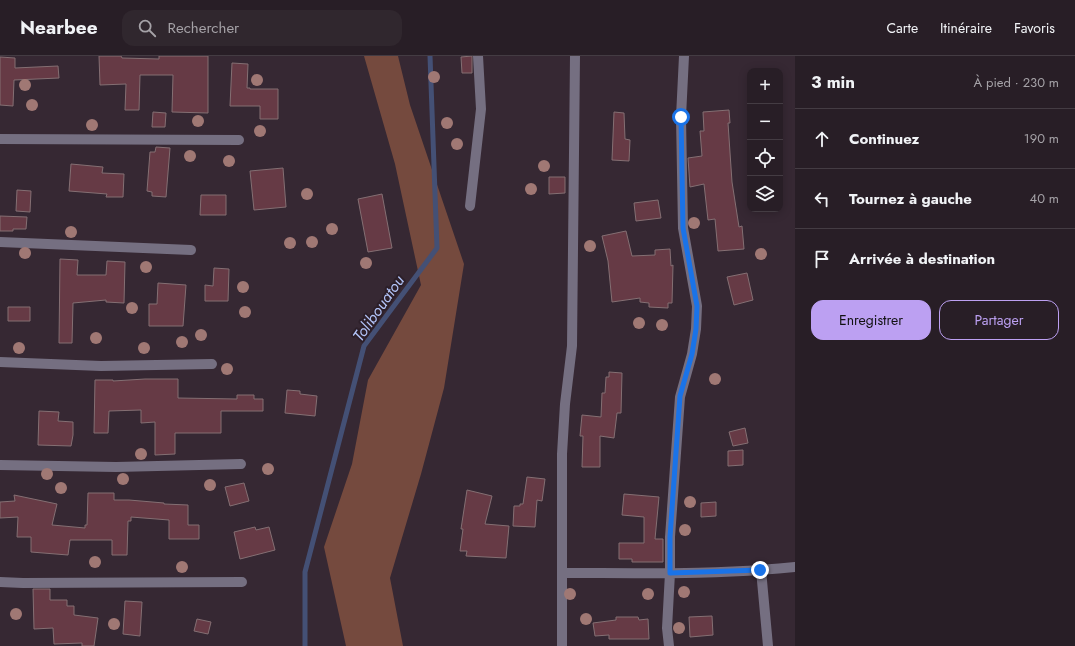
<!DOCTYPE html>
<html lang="fr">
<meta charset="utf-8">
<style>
:root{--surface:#281e26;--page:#30272e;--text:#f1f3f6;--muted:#a5a2a7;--line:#443c43;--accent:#bca0f2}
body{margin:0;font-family:Jost,sans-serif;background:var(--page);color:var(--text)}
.controls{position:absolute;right:12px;top:12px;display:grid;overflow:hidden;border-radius:8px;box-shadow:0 2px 10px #0003}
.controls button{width:36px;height:36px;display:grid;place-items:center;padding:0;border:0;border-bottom:1px solid var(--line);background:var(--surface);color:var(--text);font:20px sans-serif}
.stop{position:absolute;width:12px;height:12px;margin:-9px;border:3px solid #1a73e8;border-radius:50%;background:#fff}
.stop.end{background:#1a73e8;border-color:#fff;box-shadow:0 1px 4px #0008}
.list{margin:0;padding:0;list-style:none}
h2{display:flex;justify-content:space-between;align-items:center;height:52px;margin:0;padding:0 16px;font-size:17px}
h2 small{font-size:13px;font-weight:400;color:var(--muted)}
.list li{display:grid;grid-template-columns:26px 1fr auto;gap:12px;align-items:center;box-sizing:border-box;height:60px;padding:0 16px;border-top:1px solid var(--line)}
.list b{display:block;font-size:15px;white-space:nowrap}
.list em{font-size:13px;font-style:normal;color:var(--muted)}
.actions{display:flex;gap:8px;padding:12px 16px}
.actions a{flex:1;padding:9px 0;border:1px solid var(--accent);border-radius:12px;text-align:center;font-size:14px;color:var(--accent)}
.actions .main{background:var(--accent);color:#111}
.icon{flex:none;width:22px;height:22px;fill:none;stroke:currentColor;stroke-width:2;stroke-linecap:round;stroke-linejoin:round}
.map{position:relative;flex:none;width:795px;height:590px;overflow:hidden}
header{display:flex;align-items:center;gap:24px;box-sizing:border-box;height:56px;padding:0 20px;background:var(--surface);border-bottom:1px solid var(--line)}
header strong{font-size:19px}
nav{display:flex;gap:22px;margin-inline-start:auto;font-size:14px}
.search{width:280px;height:36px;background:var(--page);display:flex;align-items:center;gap:10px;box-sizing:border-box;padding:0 14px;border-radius:12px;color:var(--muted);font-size:15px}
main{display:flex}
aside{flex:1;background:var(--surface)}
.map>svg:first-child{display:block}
.green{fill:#754a3e}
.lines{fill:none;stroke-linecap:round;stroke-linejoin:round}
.stream{stroke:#445075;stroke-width:5}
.building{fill:#663a45;stroke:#846f73}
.minor{stroke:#756f81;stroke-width:10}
.tree{fill:#a07874}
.route{stroke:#1a73e8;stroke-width:5}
.labels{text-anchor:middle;stroke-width:4;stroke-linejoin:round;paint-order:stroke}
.water-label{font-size:16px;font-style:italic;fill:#b2c3f7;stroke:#2c1f29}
</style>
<header>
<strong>Nearbee</strong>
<div class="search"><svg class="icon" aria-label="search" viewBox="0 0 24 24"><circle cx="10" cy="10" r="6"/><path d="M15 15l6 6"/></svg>Rechercher</div>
<nav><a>Carte</a><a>Itinéraire</a><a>Favoris</a></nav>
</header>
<main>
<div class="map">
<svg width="795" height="590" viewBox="0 0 795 590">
<rect width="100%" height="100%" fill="#362833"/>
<path class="green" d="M364 0H398L410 49 464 208 444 332 421 418 390 522 403 590H346L324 491 352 408 368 324 421 229 395 108Z"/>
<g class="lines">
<path class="stream" d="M305 590V516L364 290 437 192 430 0"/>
</g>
<path class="building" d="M99 0H121L122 2 159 3V0H208V57L172 56 173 19H140L139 54H125L126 28 100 29Z
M472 0V17H462L461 1Z
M0 1 15 2V12L58 10 59 22 14 24 13 50 0 49Z
M232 7 248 8 247 32H250V33H278V63H260V50H230Z
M729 54 730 67H728L732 126 739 171 742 170 744 193 718 195 715 163 708 164 704 128 690 131 688 102 702 100 700 75H704L703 56Z
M153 56 166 57 165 71H152Z
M614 56 624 57 625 83 630 84 629 105 612 104Z
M156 91 170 92 166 141 152 140V136L147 135 150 96H155Z
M71 108 103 111 102 117 124 118 123 141H106L107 138 69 135Z
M283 112 286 151 254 154 250 115Z
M549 121H565V137L549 138Z
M17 134 31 135 30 156 16 155Z
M382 138 392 192 368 196 358 143Z
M201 139H226V159H200Z
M658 144 661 162 636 165 634 147Z
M0 160 27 161 26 173H13V175H0Z
M626 175 632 200 655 199V194L670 193 671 210 673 209 672 247H668V252L649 251V247L640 246V242L612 246 608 205 602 180Z
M60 203 78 204 77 219H106L107 205 125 206 124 247 106 246V244L73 247 72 287H59Z
M214 212 229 213 228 245H205V229L213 230Z
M747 217 753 244 734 249 727 221Z
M158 227 186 229 183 270H149V248H157Z
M8 251H30V265H8Z
M609 316 622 317 621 357H617L614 382 600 380V411H582L583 380H580L582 359 601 361 602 337H605L606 321H609Z
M145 323H178V342L237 343V339H254V343H263V355H221V377H175V398L155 399V366L141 367V354L109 355 108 377H94L95 324H113V325Z
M287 334 300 335V338L317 340 315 360 285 357Z
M39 355 59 356 58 365 73 366V379L71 390 38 389Z
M745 372 748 387 733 390 729 376Z
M743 394V409L728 410V395Z
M527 421 545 423 542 445 537 444 535 471 513 470 514 450H520V448H523Z
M244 427 249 445 230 450 225 431Z
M467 434 492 440 485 468 509 470 506 502 466 500 467 495H460L463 473H461Z
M88 437H114V444H129L164 447V448L188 449V469H199V483H169V464L131 461V465H128L127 499H112V484H70L68 499 31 496V481H17L18 461 0 462V446L15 445 14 439 57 448 52 469 85 472V469H87Z
M624 438 659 441 655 483H663V506H632V503H619V487H644V461L622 459Z
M716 446V460L701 461V447Z
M255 471 256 474 269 471 275 494 240 503 234 476Z
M33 533H50V544H67V550H74V559L98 562 94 590H82V587L54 588 53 572 34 573Z
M125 545 142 546 140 580 123 578Z
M712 560 713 579 690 581 689 561Z
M616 561H638L639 564 648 563 649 583H609V579L595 580 593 567 616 564Z
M197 563 211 566 208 578 194 575Z"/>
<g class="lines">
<path class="minor" d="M0 83 239 84
M470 150 481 53 478 0
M0 186 191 194
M0 306 101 310 212 308
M0 409 116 411 241 408
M761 514 768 590
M562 517C640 517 718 519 795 511
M0 526 23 527 242 526
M562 590V398L565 348 572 290 575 0
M669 590 667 572 670 517V481L680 341 692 298 696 273 697 250 683 172 681 61 684 0"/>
</g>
<g class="tree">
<circle cx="434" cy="21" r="6"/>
<circle cx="257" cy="24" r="6"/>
<circle cx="25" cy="29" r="6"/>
<circle cx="32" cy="49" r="6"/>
<circle cx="198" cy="65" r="6"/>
<circle cx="447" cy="67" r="6"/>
<circle cx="92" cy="69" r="6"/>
<circle cx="260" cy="75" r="6"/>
<circle cx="457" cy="88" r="6"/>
<circle cx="190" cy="100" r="6"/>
<circle cx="229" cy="105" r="6"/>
<circle cx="544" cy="110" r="6"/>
<circle cx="531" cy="133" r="6"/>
<circle cx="307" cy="138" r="6"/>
<circle cx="694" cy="167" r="6"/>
<circle cx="332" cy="173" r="6"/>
<circle cx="71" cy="176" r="6"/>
<circle cx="312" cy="186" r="6"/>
<circle cx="290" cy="187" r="6"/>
<circle cx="590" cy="190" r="6"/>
<circle cx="25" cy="197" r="6"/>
<circle cx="761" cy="198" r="6"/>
<circle cx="366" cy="207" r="6"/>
<circle cx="146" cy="211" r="6"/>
<circle cx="243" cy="231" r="6"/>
<circle cx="132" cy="252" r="6"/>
<circle cx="245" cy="256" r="6"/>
<circle cx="639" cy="267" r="6"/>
<circle cx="662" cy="269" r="6"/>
<circle cx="201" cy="279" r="6"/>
<circle cx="96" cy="282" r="6"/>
<circle cx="182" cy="286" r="6"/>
<circle cx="19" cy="292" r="6"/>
<circle cx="144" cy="292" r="6"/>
<circle cx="227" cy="313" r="6"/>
<circle cx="715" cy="323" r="6"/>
<circle cx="141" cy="398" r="6"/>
<circle cx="268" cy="413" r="6"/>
<circle cx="47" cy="418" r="6"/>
<circle cx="123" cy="423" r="6"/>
<circle cx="210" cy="429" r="6"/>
<circle cx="61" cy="432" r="6"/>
<circle cx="690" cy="446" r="6"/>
<circle cx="685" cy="474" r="6"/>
<circle cx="95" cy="506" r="6"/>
<circle cx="182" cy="511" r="6"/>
<circle cx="684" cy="536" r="6"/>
<circle cx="570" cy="538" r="6"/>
<circle cx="648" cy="538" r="6"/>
<circle cx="16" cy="558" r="6"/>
<circle cx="586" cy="563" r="6"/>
<circle cx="114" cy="568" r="6"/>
<circle cx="679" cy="572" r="6"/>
</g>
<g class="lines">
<path class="route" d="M681 61 683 172 697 250 696 273 692 298 680 340 670 481V517L760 514"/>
</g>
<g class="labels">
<g class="water-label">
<text transform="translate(378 252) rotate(-55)" y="6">Tolibouatou</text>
</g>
</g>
</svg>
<div class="controls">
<button>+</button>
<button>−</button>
<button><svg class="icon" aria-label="locate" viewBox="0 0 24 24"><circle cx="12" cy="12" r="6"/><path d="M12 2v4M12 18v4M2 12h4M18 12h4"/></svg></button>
<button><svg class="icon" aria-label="layers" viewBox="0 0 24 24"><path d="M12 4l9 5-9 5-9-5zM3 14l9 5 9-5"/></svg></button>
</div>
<div class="stop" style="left:681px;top:61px"></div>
<div class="stop end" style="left:760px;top:514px"></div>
</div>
<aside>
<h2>3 min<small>À pied · 230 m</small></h2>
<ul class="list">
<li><svg class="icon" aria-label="ahead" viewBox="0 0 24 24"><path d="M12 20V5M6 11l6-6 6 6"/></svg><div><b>Continuez</b></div><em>190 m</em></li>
<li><svg class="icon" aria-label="left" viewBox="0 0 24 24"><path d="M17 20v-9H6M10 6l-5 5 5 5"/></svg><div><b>Tournez à gauche</b></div><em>40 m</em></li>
<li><svg class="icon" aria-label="arrive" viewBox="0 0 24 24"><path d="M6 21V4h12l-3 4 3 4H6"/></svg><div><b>Arrivée à destination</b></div></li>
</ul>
<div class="actions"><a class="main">Enregistrer</a><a>Partager</a></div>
</aside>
</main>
